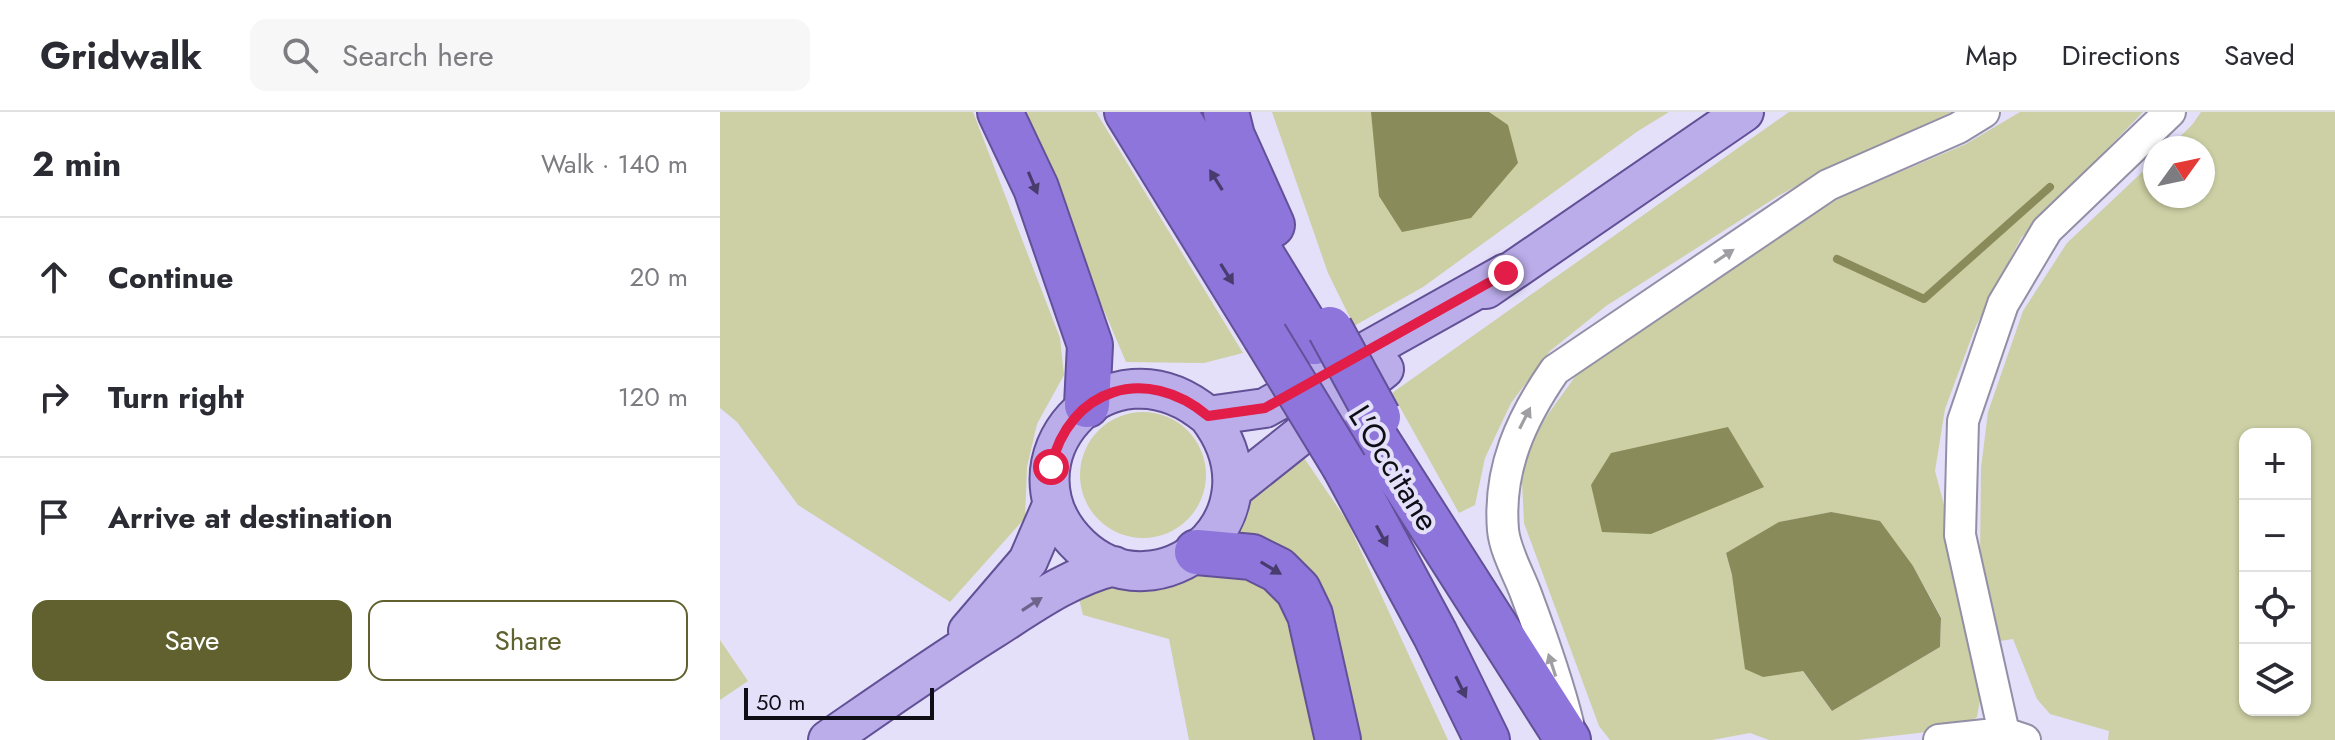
<!DOCTYPE html>
<meta charset="utf-8">
<style>
:root{--surface:#fff;--page:#f7f7f7;--text:#2b2b33;--muted:#7c7c81;--line:#e1e1e2;--accent:#60612e}
body{margin:0;font-family:Jost,sans-serif;background:var(--page);color:var(--text)}
.controls{position:absolute;right:24px;bottom:24px;display:grid;overflow:hidden;border-radius:16px;box-shadow:0 2px 6px #0004}
.controls button{width:72px;height:72px;display:grid;place-items:center;padding:0;border:0;border-bottom:2px solid var(--line);background:var(--surface);color:var(--text);font:40px sans-serif}
.compass{position:absolute;left:1423px;top:24px;width:72px;height:72px;border-radius:50%;background:var(--surface);box-shadow:0 2px 6px #0004;rotate:57deg}
.scale{position:absolute;left:24px;bottom:20px;width:190px;box-sizing:border-box;padding-left:8px;border:4px solid #0f0d16;border-top:0;font-size:22px;line-height:28px;white-space:nowrap;color:#0f0d16;-webkit-text-stroke:6px #e4e0fa;paint-order:stroke}
.stop{position:absolute;width:24px;height:24px;margin:-18px;border:6px solid #e11d48;border-radius:50%;background:#fff}
.stop.end{background:#e11d48;border-color:#fff;box-shadow:0 2px 8px #0008}
.list{margin:0;padding:0;list-style:none}
h2{display:flex;justify-content:space-between;align-items:center;height:104px;margin:0;padding:0 32px;font-size:34px}
h2 small{font-size:26px;font-weight:400;color:var(--muted)}
.list li{display:grid;grid-template-columns:52px 1fr auto;gap:24px;align-items:center;box-sizing:border-box;height:120px;padding:0 32px;border-top:2px solid var(--line)}
.list b{display:block;font-size:30px;white-space:nowrap}
.list em{font-size:26px;font-style:normal;color:var(--muted)}
.actions{display:flex;gap:16px;padding:24px 32px}
.actions a{flex:1;padding:18px 0;border:2px solid var(--accent);border-radius:16px;text-align:center;font-size:28px;color:var(--accent)}
.actions .main{background:var(--accent);color:#fff}
.icon{flex:none;width:44px;height:44px;fill:none;stroke:currentColor;stroke-width:2;stroke-linecap:round;stroke-linejoin:round}
.map{position:relative;flex:none;width:1615px;height:628px;overflow:hidden}
header{display:flex;align-items:center;gap:48px;box-sizing:border-box;height:112px;padding:0 40px;background:var(--surface);border-bottom:2px solid var(--line)}
header strong{font-size:38px}
nav{display:flex;gap:44px;margin-inline-start:auto;font-size:28px}
.search{width:560px;height:72px;background:var(--page);display:flex;align-items:center;gap:20px;box-sizing:border-box;padding:0 28px;border-radius:16px;color:var(--muted);font-size:30px}
main{display:flex}
aside{flex:1;background:var(--surface)}
.map>svg:first-child{display:block}
.green{fill:#cdcfa4;fill-rule:evenodd}
.water{fill:#898b5a}
.lines{fill:none;stroke-linecap:round;stroke-linejoin:round}
.stream{stroke:#898b5a;stroke-width:8}
.minor-casing{stroke:#938fa6;stroke-width:34}
.major-casing{stroke:#625197;stroke-width:42}
.highway-casing{stroke:#625197;stroke-width:48}
.minor{stroke:#fff;stroke-width:30}
.major{stroke:#bbacea;stroke-width:38}
.highway{stroke:#8e75dc;stroke-width:44}
.highway-bridge-casing{stroke:#625197;stroke-width:48;stroke-linecap:butt}
.highway-bridge{stroke:#8e75dc;stroke-width:44}
.oneway{fill:#483c6f}
.oneway2{fill:#9f9ea2}
.oneway3{fill:#6e648b}
.route{stroke:#e11d48;stroke-width:10}
.labels{text-anchor:middle;stroke-width:8;stroke-linejoin:round;paint-order:stroke}
.street-label{font-size:32px;fill:#0f0d16;stroke:#e4e0fa}
</style>
<header>
<strong>Gridwalk</strong>
<div class="search"><svg class="icon" aria-label="search" viewBox="0 0 24 24"><circle cx="10" cy="10" r="6"/><path d="M15 15l6 6"/></svg>Search here</div>
<nav><a>Map</a><a>Directions</a><a>Saved</a></nav>
</header>
<main>
<aside>
<h2>2 min<small>Walk · 140 m</small></h2>
<ul class="list">
<li><svg class="icon" aria-label="ahead" viewBox="0 0 24 24"><path d="M12 20V5M6 11l6-6 6 6"/></svg><div><b>Continue</b></div><em>20 m</em></li>
<li><svg class="icon" aria-label="right" viewBox="0 0 24 24"><path d="M7 20v-9h11M14 6l5 5-5 5"/></svg><div><b>Turn right</b></div><em>120 m</em></li>
<li><svg class="icon" aria-label="arrive" viewBox="0 0 24 24"><path d="M6 21V4h12l-3 4 3 4H6"/></svg><div><b>Arrive at destination</b></div></li>
</ul>
<div class="actions"><a class="main">Save</a><a>Share</a></div>
</aside>
<div class="map">
<svg width="1615" height="628" viewBox="0 0 1615 628">
<rect width="100%" height="100%" fill="#e4e0fa"/>
<path class="green" d="M0 0H253L340 226 344 263 317 312 307 355 305 406 230 490 78 393 17 310 0 296Z
M299 0H376L523 241 484 251 406 250Z
M552 0H949L918 19 703 175 634 214 608 161Z
M1069 0H1232L1119 51 1058 84 886 194 830 239 791 291 765 346 755 393 739 401 672 281Z
M1300 0H1423L1301 126 1255 216 1225 297 1215 359 1233 427 1261 582 1257 605 1241 616 1138 628H1049L1030 621 992 628H890L879 614 804 411 801 349 826 305 862 255 1083 107 1121 85 1246 32ZM1111 400 1193 454 1221 505 1220 535 1112 599 1012 463 1006 441 1065 409Z
M1481 0H1615V628H1388L1389 619 1330 602 1317 587 1293 527 1274 530 1260 448 1261 356 1268 300 1303 199 1347 131 1435 48V84H1483V36H1448L1472 13ZM1525 322H1585V598H1525Z
M360 363a63 63 0 1 1 126 0a63 63 0 1 1-126 0Z
M580 340 627 409 728 628H635L607 530 515 427 533 371Z
M495 456 543 470 563 498 602 628H469L449 527 363 503 358 483 390 473Z
M0 528 28 569 0 588Z"/>
<path class="water" d="M651 0H769L788 13 798 51 751 106 682 120 659 84Z
M1008 315 1044 375 931 422 882 420 871 373 891 341Z
M1111 400 1160 409 1193 454 1221 506 1220 535 1112 599 1083 559 1043 565 1025 557 1012 463 1006 441 1059 410Z"/>
<g class="lines">
<path class="stream" d="M1117 147 1204 187 1330 75"/>
<defs>
<path id="minor" d="M848 611C837 567 822 525 806 482 799 463 785 439 783 418 778 357 801 307 835 258L1108 73 1238 16 1264 0
M1284 621 1240 423 1243 309 1283 192 1327 118 1450 0
M1219 628 1284 621 1305 628"/>
<path id="major" d="M766 177 1024 0
M488 304C566 405 438 508 360 434 274 352 387 219 488 304L545 296 786 161
M513 377 664 257
M248 519 308 449 333 391
M108 628C163 590 217 552 273 517 312 492 349 465 394 454"/>
<path id="highway" d="M280 0 316 76 370 233 367 293
M407 0 545 224
M454 0 595 230
M506 0 512 24 552 113
M647 313 848 628
M625 355 715 522 767 628
M477 440 532 445 558 458 578 478 590 503 618 628"/>
</defs>
<use href="#minor" class="minor-casing"/>
<use href="#major" class="major-casing"/>
<use href="#highway" class="highway-casing"/>
<use href="#minor" class="minor"/>
<use href="#major" class="major"/>
<use href="#highway" class="highway"/>
<defs>
<path id="highway-bridge" d="M610 217 658 305
M545 224 625 355"/>
</defs>
<use href="#highway-bridge" class="highway-bridge-casing"/>
<use href="#highway-bridge" class="highway-bridge"/>
</g>
<defs><path id="oneway-solid" d="M-6-.8H1V-3.2L6.5 0L1 3.2V.8H-6Z" transform="scale(2)"/></defs>
<g class="oneway">
<use href="#oneway-solid" transform="translate(496 68) rotate(-122)"/>
<use href="#oneway-solid" transform="translate(313 71) rotate(67)"/>
<use href="#oneway-solid" transform="translate(507 162) rotate(58)"/>
<use href="#oneway-solid" transform="translate(662 424) rotate(62)"/>
<use href="#oneway-solid" transform="translate(551 456) rotate(31)"/>
<use href="#oneway-solid" transform="translate(741 575) rotate(64)"/>
</g>
<g class="oneway2">
<use href="#oneway-solid" transform="translate(1004 144) rotate(-34)"/>
<use href="#oneway-solid" transform="translate(805 306) rotate(-63)"/>
<use href="#oneway-solid" transform="translate(832 553) rotate(-108)"/>
</g>
<use class="oneway3" href="#oneway-solid" transform="translate(312 492) rotate(-33)"/>
<g class="lines">
<path class="route" d="M331 355C349 276 426 252 488 304L545 296 786 161"/>
</g>
<g class="labels">
<g class="street-label">
<text transform="translate(674 356) rotate(58)" y="11">L'Occitane</text>
</g>
</g>
</svg>
<div class="controls">
<button>+</button>
<button>−</button>
<button><svg class="icon" aria-label="locate" viewBox="0 0 24 24"><circle cx="12" cy="12" r="6"/><path d="M12 2v4M12 18v4M2 12h4M18 12h4"/></svg></button>
<button><svg class="icon" aria-label="layers" viewBox="0 0 24 24"><path d="M12 4l9 5-9 5-9-5zM3 14l9 5 9-5"/></svg></button>
</div>
<svg class="compass" viewBox="-18 -18 36 36"><path d="M0-13l5 13h-10z" fill="#e53935"/><path d="M0 13l5-13h-10z" fill="#7c7c81"/></svg>
<div class="scale">50 m</div>
<div class="stop" style="left:331px;top:355px"></div>
<div class="stop end" style="left:786px;top:161px"></div>
</div>
</main>
